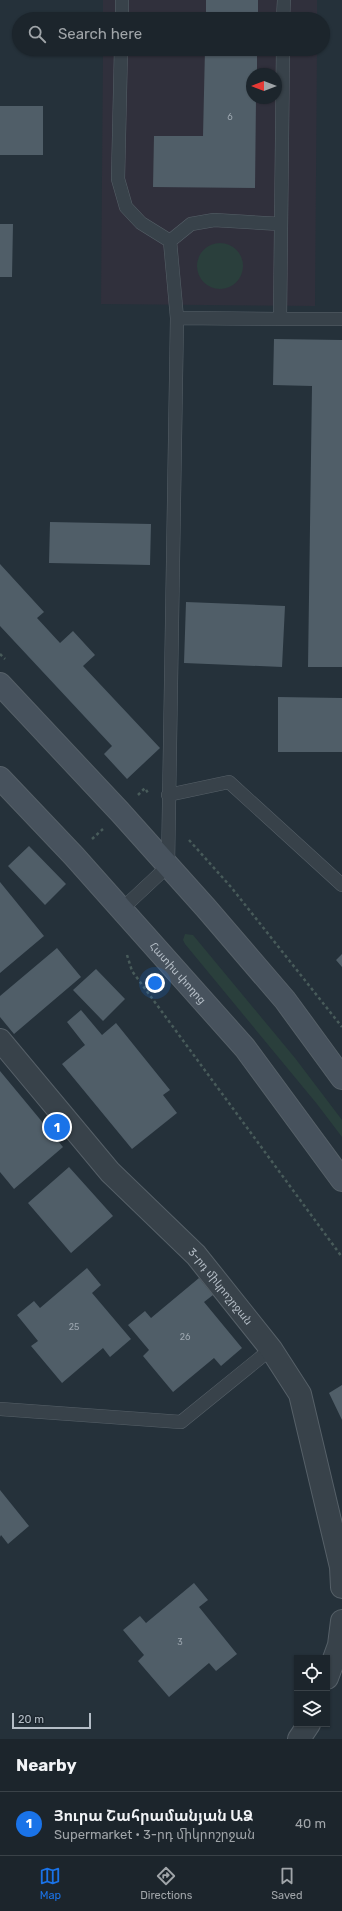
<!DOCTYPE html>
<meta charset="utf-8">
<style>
:root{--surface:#1c252c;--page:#252d34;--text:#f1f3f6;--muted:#a0a5a9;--line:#3a4248;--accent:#1a73e8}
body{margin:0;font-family:Rubik,"Noto Sans Armenian",sans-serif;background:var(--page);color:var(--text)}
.controls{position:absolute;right:12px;bottom:12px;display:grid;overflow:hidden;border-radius:0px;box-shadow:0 1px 3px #0004}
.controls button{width:36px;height:36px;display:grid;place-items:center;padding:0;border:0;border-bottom:1px solid var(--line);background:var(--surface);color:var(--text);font:20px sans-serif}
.compass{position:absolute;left:246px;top:68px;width:36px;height:36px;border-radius:50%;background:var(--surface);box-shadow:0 1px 3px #0004;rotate:270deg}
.scale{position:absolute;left:12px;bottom:10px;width:79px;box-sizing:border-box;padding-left:4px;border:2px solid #b4bdc6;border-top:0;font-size:11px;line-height:14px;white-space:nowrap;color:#b4bdc6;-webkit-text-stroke:3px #1d272f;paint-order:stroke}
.you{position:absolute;left:155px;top:983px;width:14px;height:14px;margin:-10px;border:3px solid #fff;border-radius:50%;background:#1a73e8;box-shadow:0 0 0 6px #1a73e833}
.badge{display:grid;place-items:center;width:26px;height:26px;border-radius:50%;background:var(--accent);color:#fff;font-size:13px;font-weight:700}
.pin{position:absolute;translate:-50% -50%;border:2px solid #fff;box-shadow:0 1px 4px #0006}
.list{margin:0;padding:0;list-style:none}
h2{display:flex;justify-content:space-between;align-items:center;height:52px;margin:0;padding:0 16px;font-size:17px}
h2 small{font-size:13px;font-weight:400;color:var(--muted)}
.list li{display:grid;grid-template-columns:26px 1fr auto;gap:12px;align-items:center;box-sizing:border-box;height:64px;padding:0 16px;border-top:1px solid var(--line)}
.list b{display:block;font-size:15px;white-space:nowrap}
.list p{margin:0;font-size:13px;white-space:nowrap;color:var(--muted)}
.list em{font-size:13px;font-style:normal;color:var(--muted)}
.icon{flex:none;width:22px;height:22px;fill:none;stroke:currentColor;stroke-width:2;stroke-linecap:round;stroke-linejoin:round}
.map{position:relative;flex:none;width:342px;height:1739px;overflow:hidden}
.search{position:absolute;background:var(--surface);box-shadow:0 1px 3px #0004;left:12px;right:12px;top:12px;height:44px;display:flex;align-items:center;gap:10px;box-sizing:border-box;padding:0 14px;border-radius:22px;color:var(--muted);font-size:15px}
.sheet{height:116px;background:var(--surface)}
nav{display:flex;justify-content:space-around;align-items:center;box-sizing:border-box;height:56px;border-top:1px solid var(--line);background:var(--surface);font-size:11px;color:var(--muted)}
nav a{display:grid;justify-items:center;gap:2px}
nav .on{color:var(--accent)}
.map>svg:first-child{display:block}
.medical{fill:#30303c;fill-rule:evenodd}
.green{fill:#2a3f3c}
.building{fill:#505e68}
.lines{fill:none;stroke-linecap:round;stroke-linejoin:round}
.lane-casing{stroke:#566068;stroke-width:14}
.street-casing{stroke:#566068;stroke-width:24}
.secondary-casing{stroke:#566068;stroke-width:24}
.path{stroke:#485b5a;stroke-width:2.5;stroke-dasharray:3 3;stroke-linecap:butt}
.lane{stroke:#38424a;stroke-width:13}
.street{stroke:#38424a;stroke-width:22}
.secondary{stroke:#47525d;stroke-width:22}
.labels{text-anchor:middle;stroke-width:4;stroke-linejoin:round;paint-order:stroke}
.number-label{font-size:9px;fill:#9ba5ae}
.street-label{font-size:11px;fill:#b4bdc6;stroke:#1d272f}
</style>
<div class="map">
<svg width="342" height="1739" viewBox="0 0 342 1739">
<rect width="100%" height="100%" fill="#25313a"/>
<path class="medical" d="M103 0H317V19H103Z
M103 49H317L315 306 101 304ZM252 74H276V98H252Z"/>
<path class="green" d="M197 266a23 23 0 1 1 46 0a23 23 0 1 1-46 0Z
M185 934 193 935 295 1058 342 1120V1137L317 1104 185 944 183 940Z"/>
<path class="building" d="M206 0H258V19H206Z
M205 49H257V74H252V98H256L255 188 153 187 154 136H203Z
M0 106H43V155H0Z
M0 224H13L12 277H0Z
M274 339 342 340V667H308L312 386 273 385Z
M50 522 151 524 150 565 49 563Z
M0 564 44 612 37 618 60 643 73 631 95 655 83 666 160 748 127 779 104 754 112 746 0 626Z
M186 602 285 606 282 667 184 663Z
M278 697 342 698V752H278Z
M29 846 66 884 45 905 8 866Z
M0 882 44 936 0 973Z
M57 948 81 977 14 1034 0 1017V996Z
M342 954V967L336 960Z
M96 969 125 999 103 1021 73 990Z
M81 1010 102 1035 116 1023 170 1090 163 1095 177 1113 132 1149 62 1064 85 1045 67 1022Z
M0 1071 63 1147 14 1189 0 1172Z
M69 1167 113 1216 71 1253 28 1203Z
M87 1268 101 1285 92 1293 131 1339 110 1357 103 1348 62 1383 31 1346 38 1341 17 1315 34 1301 40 1308Z
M199 1278 213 1295 204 1302 242 1348 221 1366 214 1358 173 1392 143 1356 149 1350 128 1325 145 1311 151 1318Z
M342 1385V1420L329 1393Z
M0 1490 29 1526 8 1544 1 1535 0 1537Z
M194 1583 208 1600 199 1607 237 1654 216 1671 209 1663 169 1697 138 1661 144 1655 123 1630 140 1616 146 1623Z"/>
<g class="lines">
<defs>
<path id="lane" d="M122 19V0
M283 19 284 0
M121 49 118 179 126 207 141 223 170 241 177 318 168 866 122 909
M283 49 280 319H342
M170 241 191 224 214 220 281 224
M177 318 280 319
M168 795 229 782 342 885
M0 1409 181 1422 271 1349"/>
<g id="street">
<path id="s1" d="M0 1040 110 1172 196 1255 271 1349 300 1394 341 1567 342 1587"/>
<path d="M327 1678 339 1645 342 1621"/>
<path d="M299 1739 309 1724"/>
</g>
<g id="secondary">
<path d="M0 684 120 812 206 908 285 1000 342 1078"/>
<path id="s2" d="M0 778 74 856 245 1048 342 1180"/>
</g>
</defs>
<use href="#lane" class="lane-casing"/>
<use href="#street" class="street-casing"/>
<use href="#secondary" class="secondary-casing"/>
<path class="path" d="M0 654 5 659
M138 795 145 788 148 793
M92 839 103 829
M189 840 231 887 342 1027
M127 955 132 971 342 1257"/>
<use href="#lane" class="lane"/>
<use href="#street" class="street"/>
<use href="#secondary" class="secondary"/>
</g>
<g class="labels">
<g class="number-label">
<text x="230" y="120">6</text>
<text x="74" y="1330">25</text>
<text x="185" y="1340">26</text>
<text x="180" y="1645">3</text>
</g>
<g class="street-label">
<text dy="4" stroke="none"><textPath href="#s2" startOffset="264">Հատիս փողոց</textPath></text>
<text dy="4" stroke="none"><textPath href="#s1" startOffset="331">3-րդ միկրոշրջան</textPath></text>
</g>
</g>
</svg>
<div class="controls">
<button><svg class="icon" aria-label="locate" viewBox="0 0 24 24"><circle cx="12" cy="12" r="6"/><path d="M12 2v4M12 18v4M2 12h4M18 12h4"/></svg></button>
<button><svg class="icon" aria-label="layers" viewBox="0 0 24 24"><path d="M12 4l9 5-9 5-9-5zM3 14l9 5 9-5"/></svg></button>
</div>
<svg class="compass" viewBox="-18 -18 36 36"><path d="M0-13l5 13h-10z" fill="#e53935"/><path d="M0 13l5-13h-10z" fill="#a0a5a9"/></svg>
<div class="scale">20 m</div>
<div class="you"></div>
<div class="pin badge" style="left:57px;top:1127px">1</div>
<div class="search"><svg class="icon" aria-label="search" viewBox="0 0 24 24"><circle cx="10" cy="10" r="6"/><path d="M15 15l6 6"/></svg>Search here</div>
</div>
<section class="sheet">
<h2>Nearby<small></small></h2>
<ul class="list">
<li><span class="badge">1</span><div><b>Յուրա Շահրամանյան ԱՁ</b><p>Supermarket · 3-րդ միկրոշրջան</p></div><em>40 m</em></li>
</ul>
</section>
<nav>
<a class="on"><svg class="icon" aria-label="map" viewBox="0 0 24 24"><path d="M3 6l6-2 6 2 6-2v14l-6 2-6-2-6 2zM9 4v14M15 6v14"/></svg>Map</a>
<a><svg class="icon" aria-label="directions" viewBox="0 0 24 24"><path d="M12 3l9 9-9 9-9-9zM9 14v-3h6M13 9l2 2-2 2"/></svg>Directions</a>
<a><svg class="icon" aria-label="saved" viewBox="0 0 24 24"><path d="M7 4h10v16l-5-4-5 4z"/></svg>Saved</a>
</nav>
